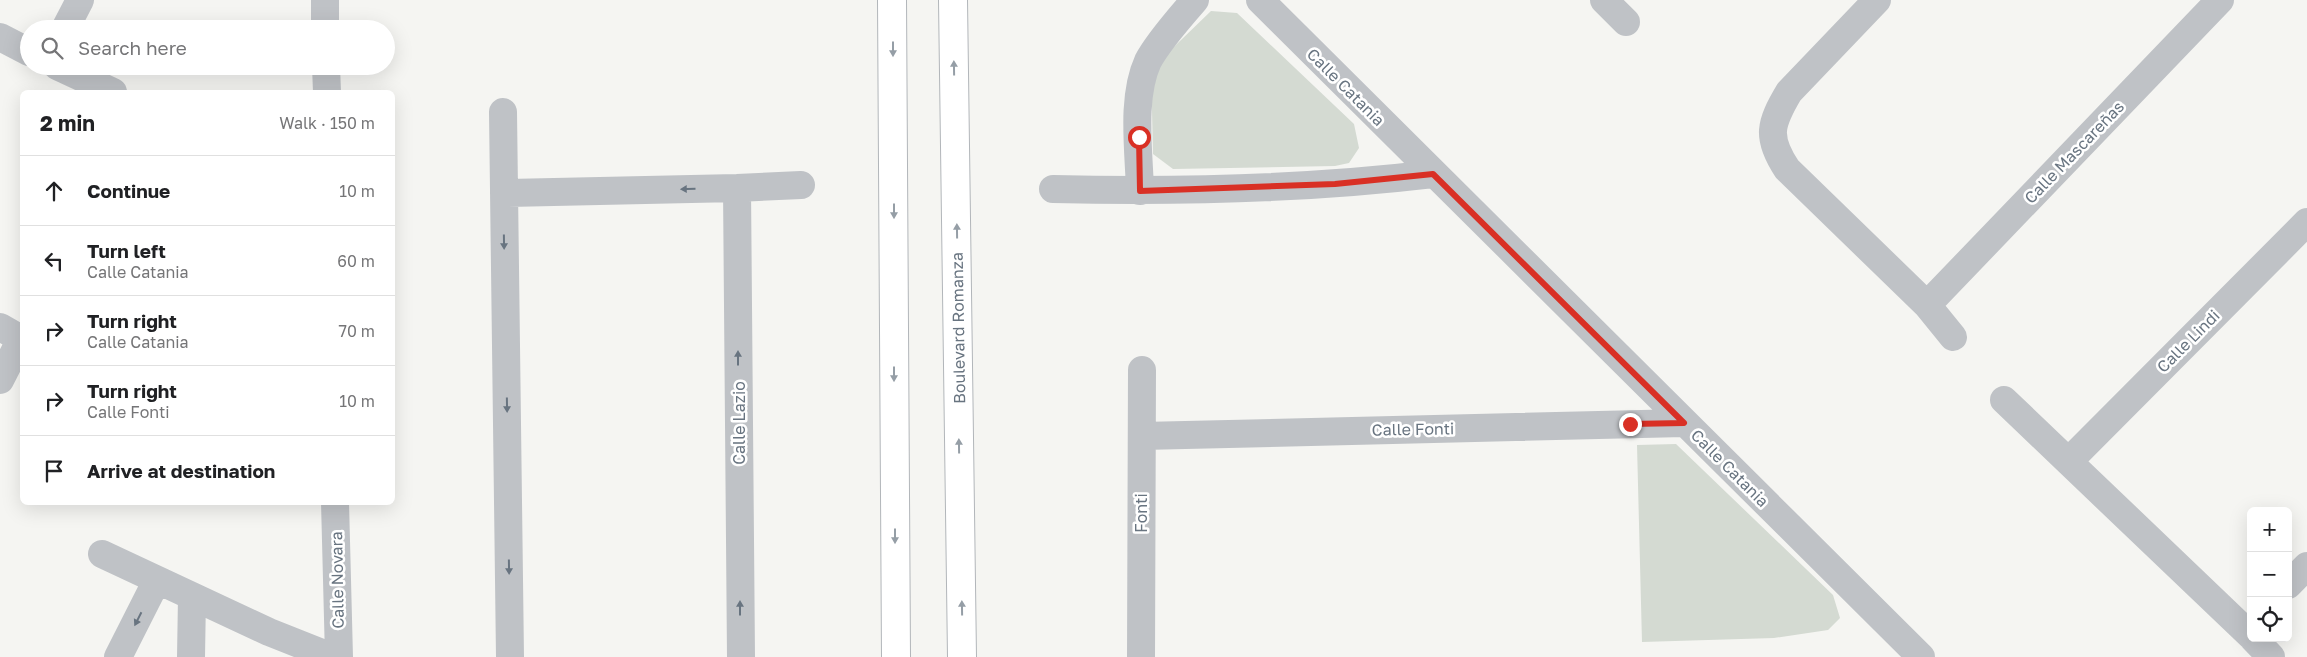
<!DOCTYPE html>
<meta charset="utf-8">
<style>
:root{--surface:#fff;--page:#f6f6f6;--text:#202124;--muted:#757577;--line:#e0e0e0}
body{margin:0;font-family:"Golos Text",sans-serif;background:var(--page);color:var(--text)}
.controls{position:absolute;right:15px;bottom:15px;display:grid;overflow:hidden;border-radius:8px;box-shadow:0 5px 20px #0002}
.controls button{width:45px;height:45px;display:grid;place-items:center;padding:0;border:0;border-bottom:1px solid var(--line);background:var(--surface);color:var(--text);font:25px sans-serif}
.stop{position:absolute;width:15px;height:15px;margin:-11px;border:4px solid #d93025;border-radius:50%;background:#fff}
.stop.end{background:#d93025;border-color:#fff;box-shadow:0 1px 5px #0008}
.list{margin:0;padding:0;list-style:none}
h2{display:flex;justify-content:space-between;align-items:center;height:65px;margin:0;padding:0 20px;font-size:21px}
h2 small{font-size:16px;font-weight:400;color:var(--muted)}
.list li{display:grid;grid-template-columns:32px 1fr auto;gap:15px;align-items:center;box-sizing:border-box;height:70px;padding:0 20px;border-top:1px solid var(--line)}
.list b{display:block;font-size:19px;white-space:nowrap}
.list p{margin:0;font-size:16px;white-space:nowrap;color:var(--muted)}
.list em{font-size:16px;font-style:normal;color:var(--muted)}
.icon{flex:none;width:28px;height:28px;fill:none;stroke:currentColor;stroke-width:2;stroke-linecap:round;stroke-linejoin:round}
.map{position:relative;flex:none;width:2307px;height:657px;overflow:hidden}
.search{position:absolute;background:var(--surface);box-shadow:0 5px 20px #0002;left:20px;top:20px;width:375px;height:55px;display:flex;align-items:center;gap:12px;box-sizing:border-box;padding:0 18px;border-radius:28px;color:var(--muted);font-size:19px}
.panel{position:absolute;background:var(--surface);box-shadow:0 5px 20px #0002;left:20px;top:90px;width:375px;height:415px;border-radius:8px}
.map>svg:first-child{display:block}
.green{fill:#d4dad2}
.lines{fill:none;stroke-linecap:round;stroke-linejoin:round}
.secondary-casing{stroke:#b2b6ba;stroke-width:30}
.minor{stroke:#bfc2c6;stroke-width:28}
.secondary{stroke:#fff;stroke-width:28}
.oneway{fill:#959ea6}
.oneway2{fill:#687480}
.route{stroke:#d93025;stroke-width:6}
.labels{text-anchor:middle;stroke-width:5;stroke-linejoin:round;paint-order:stroke}
.street-label{font-size:16px;fill:#687480;stroke:#fff}
</style>
<div class="map">
<svg width="2307" height="657" viewBox="0 0 2307 657">
<rect width="100%" height="100%" fill="#f5f5f2"/>
<path class="green" d="M1211 11 1237 13 1354 124 1359 148 1349 163 1335 166 1173 169 1153 154 1151 69Z
M1676 444 1833 595 1840 618 1828 630 1774 638 1642 642 1637 445Z"/>
<g class="lines">
<defs>
<path id="secondary" d="M892 0 896 657
M953 0 962 657"/>
</defs>
<use href="#secondary" class="secondary-casing"/>
<path class="minor" d="M325 0V29
M1260 0 1921 657
M1604 0 1626 22
M1877 0 1789 92C1770 124 1766 137 1787 169L1927 305 1953 337
M65 29 80 0
M0 37 29 52
M57 66 113 92
M326 66 327 92
M503 112 510 657
M737 188 741 657
M1053 189C1180 192 1307 189 1433 174
M1140 191C1139 151 1131 98 1148 61 1158 42 1181 16 1195 0
M504 193 737 188 801 185
M1927 305 2220 0
M0 327 21 339
M0 380 22 337
M2004 400 2251 636
M1142 436 1684 423
M2069 461 2307 222
M335 502 339 657
M102 554 269 632 332 657
M2288 585 2307 566
M2253 638 2271 657
M118 657 157 580
M191 657 192 597
M1141 657 1142 370"/>
<use href="#secondary" class="secondary"/>
</g>
<defs><path id="oneway-solid" d="M-6-.8H1V-3.2L6.5 0L1 3.2V.8H-6Z" transform="scale(1.25)"/></defs>
<g class="oneway">
<use href="#oneway-solid" transform="translate(893 49) rotate(90)"/>
<use href="#oneway-solid" transform="translate(954 68) rotate(-91)"/>
<use href="#oneway-solid" transform="translate(894 211) rotate(90)"/>
<use href="#oneway-solid" transform="translate(957 231) rotate(-91)"/>
<use href="#oneway-solid" transform="translate(894 374) rotate(90)"/>
<use href="#oneway-solid" transform="translate(959 446) rotate(-91)"/>
<use href="#oneway-solid" transform="translate(895 536) rotate(90)"/>
<use href="#oneway-solid" transform="translate(962 608) rotate(-91)"/>
</g>
<g class="oneway2">
<use href="#oneway-solid" transform="translate(688 189) rotate(179)"/>
<use href="#oneway-solid" transform="translate(504 242) rotate(89)"/>
<use href="#oneway-solid" transform="translate(738 358) rotate(-90)"/>
<use href="#oneway-solid" transform="translate(507 405) rotate(89)"/>
<use href="#oneway-solid" transform="translate(509 567) rotate(89)"/>
<use href="#oneway-solid" transform="translate(740 608) rotate(-90)"/>
<use href="#oneway-solid" transform="translate(138 619) rotate(117)"/>
</g>
<g class="lines">
<path class="route" d="M1139 137 1140 191 1335 184 1433 174 1684 423 1630 424"/>
</g>
<g class="labels">
<g class="street-label">
<text transform="translate(1346 87) rotate(45)" y="6">Calle Catania</text>
<text transform="translate(2074 152) rotate(-46)" y="6">Calle Mascareñas</text>
<text transform="translate(958 328) rotate(-91)" y="6">Boulevard Romanza</text>
<text transform="translate(2188 341) rotate(-45)" y="6">Calle Lindi</text>
<text transform="translate(739 423) rotate(-90)" y="6">Calle Lazio</text>
<text transform="translate(1413 429) rotate(-1)" y="6">Calle Fonti</text>
<text transform="translate(1730 468) rotate(45)" y="6">Calle Catania</text>
<text transform="translate(1141 513) rotate(-90)" y="6">Fonti</text>
<text transform="translate(337 580) rotate(-91)" y="6">Calle Novara</text>
</g>
</g>
</svg>
<div class="controls">
<button>+</button>
<button>−</button>
<button><svg class="icon" aria-label="locate" viewBox="0 0 24 24"><circle cx="12" cy="12" r="6"/><path d="M12 2v4M12 18v4M2 12h4M18 12h4"/></svg></button>
</div>
<div class="stop" style="left:1139px;top:137px"></div>
<div class="stop end" style="left:1630px;top:424px"></div>
<div class="search"><svg class="icon" aria-label="search" viewBox="0 0 24 24"><circle cx="10" cy="10" r="6"/><path d="M15 15l6 6"/></svg>Search here</div>
<section class="panel">
<h2>2 min<small>Walk · 150 m</small></h2>
<ul class="list">
<li><svg class="icon" aria-label="ahead" viewBox="0 0 24 24"><path d="M12 20V5M6 11l6-6 6 6"/></svg><div><b>Continue</b></div><em>10 m</em></li>
<li><svg class="icon" aria-label="left" viewBox="0 0 24 24"><path d="M17 20v-9H6M10 6l-5 5 5 5"/></svg><div><b>Turn left</b><p>Calle Catania</p></div><em>60 m</em></li>
<li><svg class="icon" aria-label="right" viewBox="0 0 24 24"><path d="M7 20v-9h11M14 6l5 5-5 5"/></svg><div><b>Turn right</b><p>Calle Catania</p></div><em>70 m</em></li>
<li><svg class="icon" aria-label="right" viewBox="0 0 24 24"><path d="M7 20v-9h11M14 6l5 5-5 5"/></svg><div><b>Turn right</b><p>Calle Fonti</p></div><em>10 m</em></li>
<li><svg class="icon" aria-label="arrive" viewBox="0 0 24 24"><path d="M6 21V4h12l-3 4 3 4H6"/></svg><div><b>Arrive at destination</b></div></li>
</ul>
</section>
</div>
